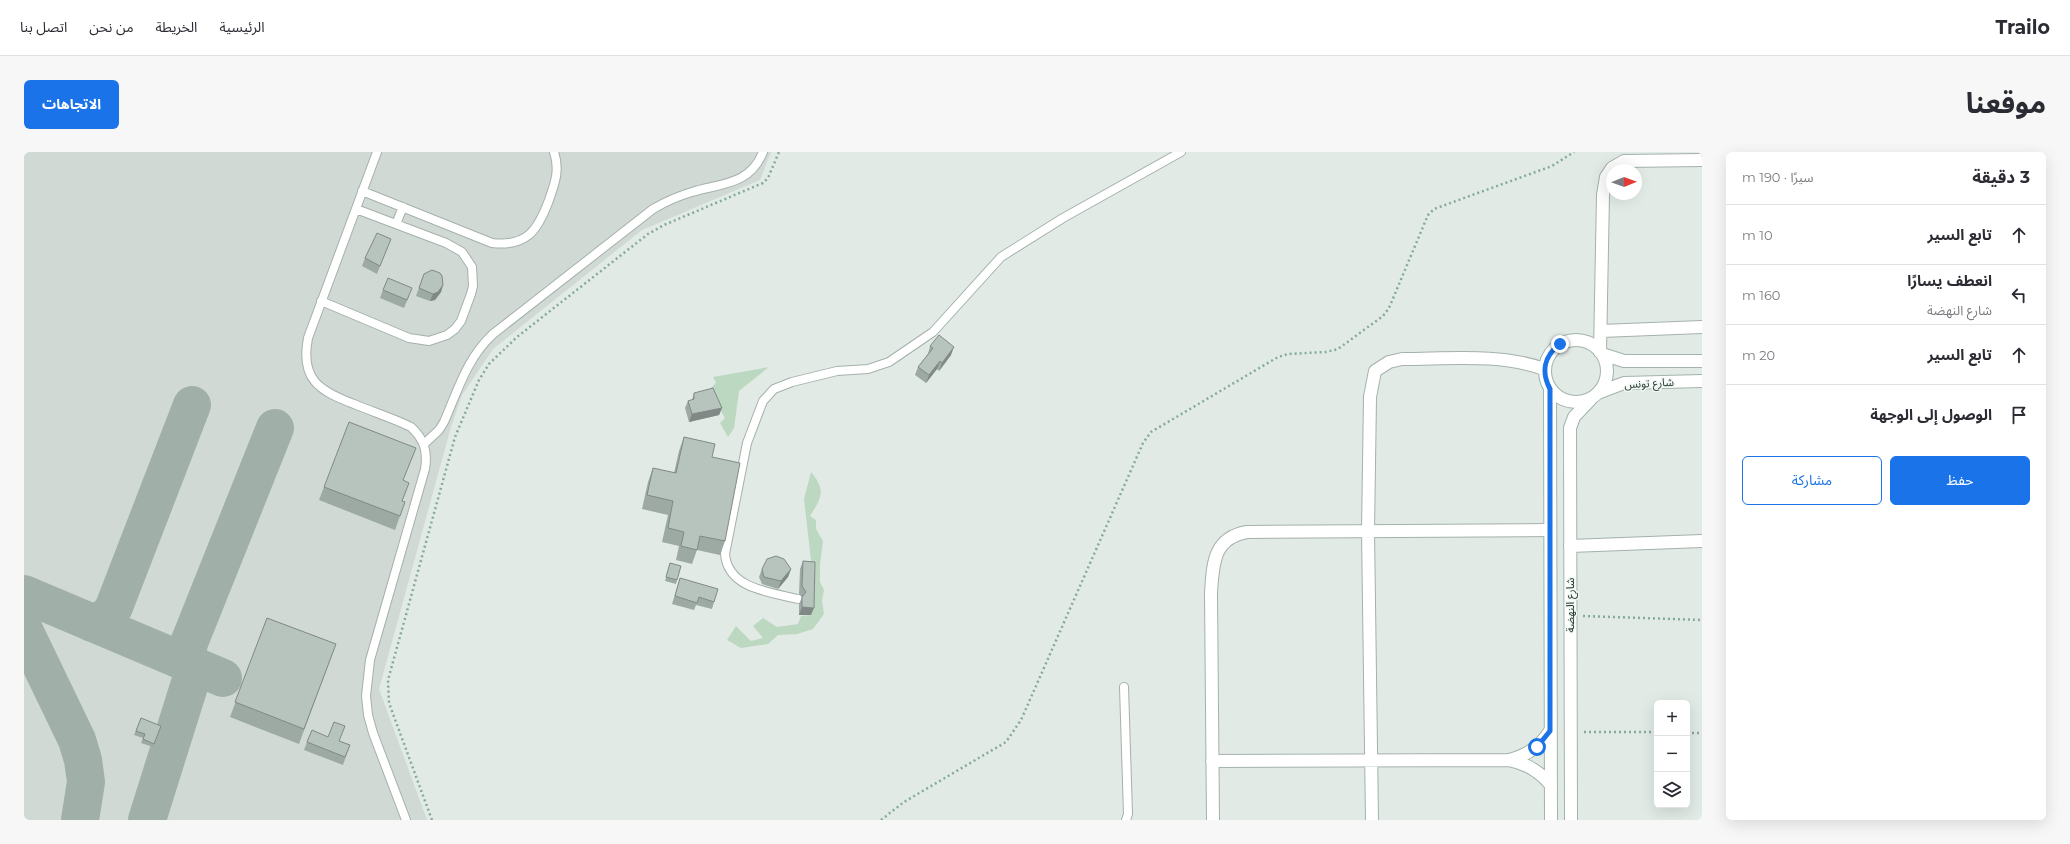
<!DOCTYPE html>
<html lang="ar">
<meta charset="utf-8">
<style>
:root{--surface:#fff;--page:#f7f7f7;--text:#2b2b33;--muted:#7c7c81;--line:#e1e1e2;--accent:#1a73e8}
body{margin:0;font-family:Montserrat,"Noto Sans Arabic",sans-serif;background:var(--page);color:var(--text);direction:rtl}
.controls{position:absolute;right:12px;bottom:12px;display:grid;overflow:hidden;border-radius:6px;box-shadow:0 4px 16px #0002}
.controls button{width:36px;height:36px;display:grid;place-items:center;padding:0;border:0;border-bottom:1px solid var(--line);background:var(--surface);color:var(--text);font:20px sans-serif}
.compass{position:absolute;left:1582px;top:12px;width:36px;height:36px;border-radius:50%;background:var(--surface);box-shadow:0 4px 16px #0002;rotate:89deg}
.stop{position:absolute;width:12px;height:12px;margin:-9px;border:3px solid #1a73e8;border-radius:50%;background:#fff}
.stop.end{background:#1a73e8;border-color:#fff;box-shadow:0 1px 4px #0008}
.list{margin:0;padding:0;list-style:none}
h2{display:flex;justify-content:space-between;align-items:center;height:52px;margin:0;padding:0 16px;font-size:17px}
h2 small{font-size:13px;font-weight:400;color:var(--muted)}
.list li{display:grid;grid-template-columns:26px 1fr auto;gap:12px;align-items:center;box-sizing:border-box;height:60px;padding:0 16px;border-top:1px solid var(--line)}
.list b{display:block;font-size:15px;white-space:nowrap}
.list p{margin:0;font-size:13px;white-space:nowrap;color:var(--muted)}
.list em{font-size:13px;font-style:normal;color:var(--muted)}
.actions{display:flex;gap:8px;padding:12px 16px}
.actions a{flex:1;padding:9px 0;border:1px solid var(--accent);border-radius:6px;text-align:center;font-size:14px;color:var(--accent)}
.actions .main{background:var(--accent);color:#fff}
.icon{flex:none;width:22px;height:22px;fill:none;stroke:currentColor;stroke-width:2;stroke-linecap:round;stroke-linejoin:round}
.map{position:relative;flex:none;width:1678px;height:668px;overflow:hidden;direction:ltr;border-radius:6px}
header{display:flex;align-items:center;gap:24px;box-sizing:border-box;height:56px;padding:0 20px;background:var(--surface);border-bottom:1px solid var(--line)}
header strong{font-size:19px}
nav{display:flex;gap:22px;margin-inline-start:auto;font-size:14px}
.intro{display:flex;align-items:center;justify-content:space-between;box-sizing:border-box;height:96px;padding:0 24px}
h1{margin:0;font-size:28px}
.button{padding:10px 18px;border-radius:6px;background:var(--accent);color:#fff;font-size:14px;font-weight:700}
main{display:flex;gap:24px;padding:0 24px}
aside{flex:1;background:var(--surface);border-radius:6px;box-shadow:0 4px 16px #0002}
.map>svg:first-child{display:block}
.built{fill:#d0d9d4}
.green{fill:#bcd8c1}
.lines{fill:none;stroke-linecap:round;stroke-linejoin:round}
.taxiway{stroke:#a0afa8;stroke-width:38}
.lane-casing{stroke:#a5b1ab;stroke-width:10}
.street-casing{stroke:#a5b1ab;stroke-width:14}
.secondary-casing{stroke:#a2b4ab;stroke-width:14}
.path{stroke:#85aa9a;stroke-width:2.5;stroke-dasharray:2 3;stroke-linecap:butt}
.lane{stroke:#fff;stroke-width:8}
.street{stroke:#fff;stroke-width:12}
.secondary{stroke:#fff;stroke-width:12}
.wall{fill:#9da9a3}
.shaded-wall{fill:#808985}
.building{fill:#b7c4be;stroke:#808985}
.route{stroke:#1a73e8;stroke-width:5}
.labels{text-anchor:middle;stroke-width:3;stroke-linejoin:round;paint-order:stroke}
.street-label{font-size:11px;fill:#243830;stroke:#f1f7f3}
</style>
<header>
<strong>Trailo</strong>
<nav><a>الرئيسية</a><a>الخريطة</a><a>من نحن</a><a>اتصل بنا</a></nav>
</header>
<div class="intro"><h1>موقعنا</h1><a class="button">الاتجاهات</a></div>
<main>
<aside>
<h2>3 دقيقة<small>سيرًا · 190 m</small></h2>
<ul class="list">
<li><svg class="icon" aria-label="ahead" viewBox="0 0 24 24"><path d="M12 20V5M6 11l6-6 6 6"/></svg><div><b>تابع السير</b></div><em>10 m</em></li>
<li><svg class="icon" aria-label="left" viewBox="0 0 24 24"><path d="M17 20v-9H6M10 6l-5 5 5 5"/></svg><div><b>انعطف يسارًا</b><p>شارع النهضة</p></div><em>160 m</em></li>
<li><svg class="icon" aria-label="ahead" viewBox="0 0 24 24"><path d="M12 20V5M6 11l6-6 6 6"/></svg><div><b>تابع السير</b></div><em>20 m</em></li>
<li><svg class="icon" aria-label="arrive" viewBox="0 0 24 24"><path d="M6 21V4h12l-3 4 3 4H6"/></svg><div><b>الوصول إلى الوجهة</b></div></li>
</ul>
<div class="actions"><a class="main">حفظ</a><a>مشاركة</a></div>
</aside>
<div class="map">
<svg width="1678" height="668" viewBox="0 0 1678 668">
<rect width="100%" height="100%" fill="#e1eae5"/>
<path class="built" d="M0 0H747L736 28 618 78 469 197 438 243 427 275 355 537 403 668H0Z"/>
<path class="green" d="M745 215 715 239 710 276 704 285 696 271 701 266 685 238 692 231 689 225Z
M787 320C802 338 798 345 786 364L792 368V377L799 389 796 413V430L800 438 798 449 800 462 789 477 773 482 754 483 744 492 717 496 703 488 712 474 727 489 739 486 729 474 739 466 753 475 774 472 777 464 787 463 788 417 780 347Z"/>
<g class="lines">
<path class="taxiway" d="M0 442 199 526
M68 471 84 465 90 455 168 253
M0 478 53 588 59 608 62 630 56 668
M123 668 171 515 163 503 165 491 251 276"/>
<defs>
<path id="lane" d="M353 0 284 186C276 227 295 239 330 252 349 260 369 266 387 275 400 287 404 299 401 317L346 508 342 544 344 563 349 581 382 668
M338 39 468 91C503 95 514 78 525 48 531 31 536 18 530 0
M372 72 379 55
M297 149 385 186 405 189 423 183 431 177 437 169 447 142 449 134 448 115 438 100 422 91 332 57
M400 292 415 278 420 270C434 238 443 206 469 182L629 57C641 50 654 44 668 40 698 31 726 33 739 0
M774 447C746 440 704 437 701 402L723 291 739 249 750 237 768 230 813 219 844 217 865 210 909 180 977 105 1039 66 1157 0
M1100 535 1104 662 1102 668"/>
<path id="street" d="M1577 179 1678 175
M1576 200 1579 43 1582 25 1588 16 1600 9 1678 8
M1546 394 1678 389
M1485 608C1503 603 1516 595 1526 579
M1188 609 1485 608C1502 611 1515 619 1527 633
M1189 668 1187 441C1189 412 1189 386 1223 380L1526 378
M1348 668 1344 379 1346 245 1351 219 1365 210 1378 207C1424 207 1476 201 1520 217"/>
<path id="secondary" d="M1521 219a31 31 0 1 1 62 0a31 31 0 1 1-62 0Z
M1578 202 1600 209H1678
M1526 237 1527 668
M1574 241 1600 231 1678 229
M1547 668 1546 276 1550 265 1567 247"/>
</defs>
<use href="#lane" class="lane-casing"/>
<use href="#street" class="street-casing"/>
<use href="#secondary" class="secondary-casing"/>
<path class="path" d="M1559 464 1678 468
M1560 580H1633
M1663 581H1678
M408 668 365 551 364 528 431 285 455 228 465 212 493 185 624 82 640 73 739 31 744 26 755 0
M857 668 880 650 982 590 997 568 1119 291 1127 280 1254 205 1264 202 1302 200 1314 197 1359 164 1365 156 1404 63 1410 57 1528 14 1550 0"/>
<use href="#lane" class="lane"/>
<use href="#street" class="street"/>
<use href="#secondary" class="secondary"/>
</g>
<path class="wall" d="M364 94 353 122 338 114 341 106Z
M400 122 419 133 417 140 411 148 406 149 392 144Z
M359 138 385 144 380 156 356 146Z
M906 194 927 203 915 219 913 217 902 231 891 223 894 215 904 202Z
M670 241 698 256 695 263 665 270 661 256 664 249 668 248Z
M660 285 688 305 701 389 696 403 673 398 668 412 652 408 655 394 638 390 644 363 618 357 624 330 629 316 650 321 655 299Z
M380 329 378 349 381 350 371 378 295 348 300 335Z
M779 409 787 463H775V452L778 445 775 442 776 417Z
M646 411 653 428 652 432 641 429Z
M738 417H767L764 425 754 437 738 432 735 425Z
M656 426 690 450 688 457 672 453 670 458 648 452Z
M243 466 312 492 275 592 206 565Z
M117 566 137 574 129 595 117 591 119 586 110 583Z
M315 589 326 593 319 613 280 598 283 590Z"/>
<path class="shaded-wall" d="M419 133 417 140 411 148 406 149 409 142Z
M930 195 927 203 915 219 918 211Z
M916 209 913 217 902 231 905 223Z
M698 256 695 263 665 270 668 262Z
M767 417 764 425 754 437 757 429Z
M778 455 790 456 787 463H775Z"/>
<path class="building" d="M353 81 367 87 356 114 341 106Z
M408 118 416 121 418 124 419 133 414 140 409 142 395 136 400 122Z
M364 126 388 136 383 148 359 138Z
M915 183 930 195 918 211 916 209 905 223 894 215 909 196 906 194Z
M689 236 698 256 668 262 664 249 670 247V241Z
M325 270 392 296 379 328 385 331 378 349 381 350 376 364 300 335Z
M660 285 691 292 688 305 716 311 701 389 676 384 673 398 657 394 660 380 644 376 649 349 623 343 629 316 652 321Z
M752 404 760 407 767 417 757 429 740 425 738 417 743 407Z
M779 409 791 410 790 456 778 455V445L782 440 778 434Z
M646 411 657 414 653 428 642 425Z
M656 426 694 437 690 450 675 445 673 451 651 444Z
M243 466 312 492 280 577 211 550Z
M117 566 137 574 130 592 119 587 121 582 112 579Z
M310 570 321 574 315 589 326 593 321 605 283 590 288 578 304 585Z"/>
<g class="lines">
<path class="route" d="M1513 595 1526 579V237C1517 220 1520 204 1536 192"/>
</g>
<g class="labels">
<g class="street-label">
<text transform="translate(1625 231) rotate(-3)" y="4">شارع تونس</text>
<text transform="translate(1546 453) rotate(-90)" y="4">شارع النهضة</text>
</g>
</g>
</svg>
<div class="controls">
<button>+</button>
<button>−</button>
<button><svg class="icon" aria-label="layers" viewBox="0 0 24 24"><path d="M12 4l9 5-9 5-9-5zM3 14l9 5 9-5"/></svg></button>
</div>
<svg class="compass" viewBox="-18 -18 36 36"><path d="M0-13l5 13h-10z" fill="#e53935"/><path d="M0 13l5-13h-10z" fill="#7c7c81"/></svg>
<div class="stop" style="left:1513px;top:595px"></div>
<div class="stop end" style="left:1536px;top:192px"></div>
</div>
</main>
